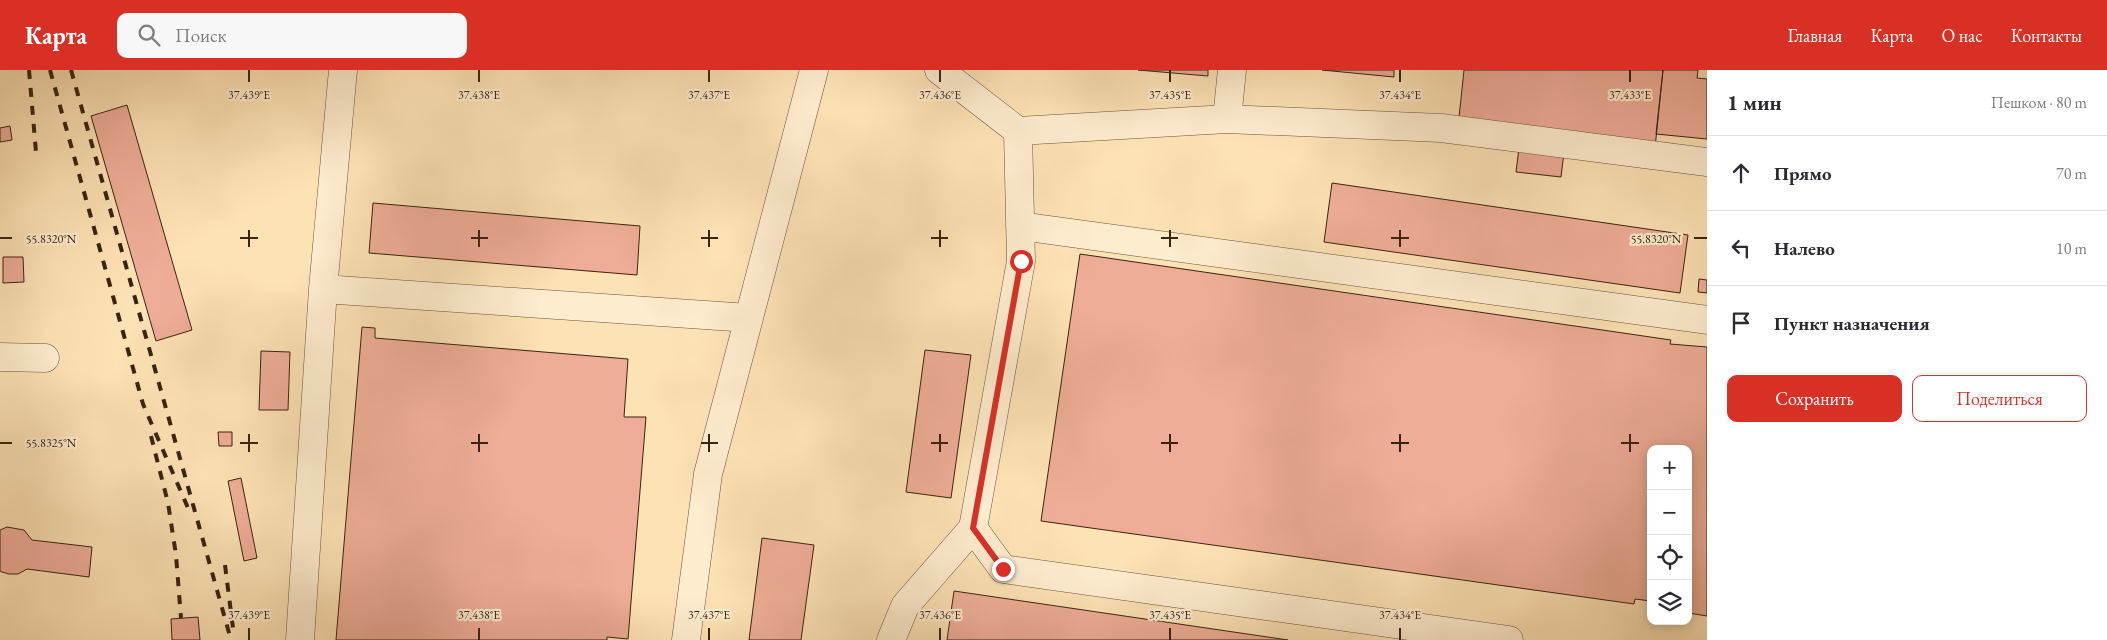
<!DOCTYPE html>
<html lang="ru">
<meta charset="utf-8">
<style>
:root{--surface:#fff;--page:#f7f7f7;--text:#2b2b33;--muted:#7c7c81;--line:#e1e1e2;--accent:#d93025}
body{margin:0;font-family:"EB Garamond",serif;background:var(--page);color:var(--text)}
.controls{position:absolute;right:15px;bottom:15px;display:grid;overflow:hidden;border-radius:10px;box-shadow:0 2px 12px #0003}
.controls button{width:45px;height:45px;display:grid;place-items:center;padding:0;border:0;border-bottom:1px solid var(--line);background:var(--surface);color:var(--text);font:25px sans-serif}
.stop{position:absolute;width:15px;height:15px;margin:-11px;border:4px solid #d93025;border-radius:50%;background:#fff}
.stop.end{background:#d93025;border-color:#fff;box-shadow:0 1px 5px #0008}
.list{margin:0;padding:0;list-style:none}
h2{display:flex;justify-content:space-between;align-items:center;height:65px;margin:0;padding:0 20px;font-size:21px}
h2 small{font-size:16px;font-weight:400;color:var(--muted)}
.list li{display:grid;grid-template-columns:32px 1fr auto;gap:15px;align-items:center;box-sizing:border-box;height:75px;padding:0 20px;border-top:1px solid var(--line)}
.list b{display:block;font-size:19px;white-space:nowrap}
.list em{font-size:16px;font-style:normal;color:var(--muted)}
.actions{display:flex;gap:10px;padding:15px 20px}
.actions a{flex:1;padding:11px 0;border:1px solid var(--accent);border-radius:10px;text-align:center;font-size:18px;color:var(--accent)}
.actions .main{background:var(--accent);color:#fff}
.icon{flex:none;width:28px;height:28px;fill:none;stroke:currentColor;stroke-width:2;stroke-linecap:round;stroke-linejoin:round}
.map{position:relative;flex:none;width:1707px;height:570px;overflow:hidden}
header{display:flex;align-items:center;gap:30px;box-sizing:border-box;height:70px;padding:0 25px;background:var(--accent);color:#fff}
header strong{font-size:24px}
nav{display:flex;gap:28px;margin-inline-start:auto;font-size:18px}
.search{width:350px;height:45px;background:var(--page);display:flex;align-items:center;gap:12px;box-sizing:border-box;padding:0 18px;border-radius:10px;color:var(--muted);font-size:19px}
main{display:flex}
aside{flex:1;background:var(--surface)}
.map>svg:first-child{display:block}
.building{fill:#efad97;stroke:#392315}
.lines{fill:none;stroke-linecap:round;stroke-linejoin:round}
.minor-casing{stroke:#6a533d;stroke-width:29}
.minor{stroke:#feecce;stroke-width:28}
.rail{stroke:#392315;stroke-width:4;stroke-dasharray:9 9;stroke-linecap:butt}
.route{stroke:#d93025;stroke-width:6}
.ticks{fill:none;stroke:#392315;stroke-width:2}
.ticks-label{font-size:12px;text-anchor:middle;fill:#392315;stroke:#feecce;stroke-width:4.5;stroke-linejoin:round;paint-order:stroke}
</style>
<header>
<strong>Карта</strong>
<div class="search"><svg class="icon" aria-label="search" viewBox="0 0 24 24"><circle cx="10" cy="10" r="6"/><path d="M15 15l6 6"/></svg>Поиск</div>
<nav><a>Главная</a><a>Карта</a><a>О нас</a><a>Контакты</a></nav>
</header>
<main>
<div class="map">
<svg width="1707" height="570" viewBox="0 0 1707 570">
<rect width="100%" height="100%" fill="#fde2b4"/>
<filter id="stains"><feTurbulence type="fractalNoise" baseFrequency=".004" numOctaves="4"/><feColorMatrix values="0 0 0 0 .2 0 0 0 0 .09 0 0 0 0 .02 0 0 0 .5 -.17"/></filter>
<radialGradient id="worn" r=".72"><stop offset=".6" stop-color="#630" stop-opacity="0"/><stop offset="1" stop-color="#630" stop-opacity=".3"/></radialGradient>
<path class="building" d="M1138 0H1208V6Z
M1322 0H1394V7Z
M1464 0H1663L1655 78 1458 57Z
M1663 0H1698L1697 8 1707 9V69L1656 64Z
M127 35 192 260 156 271 91 46Z
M10 56 12 70 0 72V58Z
M1519 78 1564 82 1561 107 1516 102Z
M1332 113 1688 165 1680 223 1324 172Z
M373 133 640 156 637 205 369 183Z
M1080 184 1671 270 1670 274 1707 277V546L1688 543V379H1651V531L1635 529 1634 534 1041 451Z
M3 187H23L24 212 3 213Z
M1699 209 1707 210V223L1698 222Z
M362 257 375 258V268L628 289 624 347H646L628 569 607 567V570H336Z
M925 280 971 285 951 428 906 422Z
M261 281 290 282 288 340H259Z
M218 362H232V376H219Z
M241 408 257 488 244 491 228 411Z
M7 457 24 460 32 470 92 477 89 507 27 499 18 504H9L2 502 0 501V460Z
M762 468 814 475 801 570H749Z
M954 521 1288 570H947Z
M198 547 200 570H172L171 549Z"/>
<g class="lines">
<defs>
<path id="minor" d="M939 0 1018 61 1227 49 1441 58 1707 92
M1227 49 1232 0
M1020 156 1707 250
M323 219 749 248
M0 287 45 288
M973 458 1003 499 1509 570
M300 570 323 219 343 0
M686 570 708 404 814 0
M891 570 905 536 973 458 1021 191 1018 61"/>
</defs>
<use href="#minor" class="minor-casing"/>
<use href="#minor" class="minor"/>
<path class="rail" d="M29 0 36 82
M50 0 143 334 188 438
M71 0 231 570
M151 366 168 433 176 485 181 548
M225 495 233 558"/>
</g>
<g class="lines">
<path class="route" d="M1003 499 973 458 1021 191"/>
</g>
<path class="ticks" d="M249 0V12M479 0V12M709 0V12M940 0V12M1170 0V12M1400 0V12M1630 0V12M249 160V177M479 160V177M709 160V177M940 160V177M1170 160V177M1400 160V177M0 168H12M240 168H258M471 168H488M701 168H718M931 168H948M1161 168H1178M1391 168H1409M1694 168H1707M249 364V382M479 364V382M709 364V382M940 364V382M1170 364V382M1400 364V382M1630 364V382M0 373H12M240 373H258M471 373H488M701 373H718M931 373H948M1161 373H1178M1391 373H1409M1621 373H1639M249 558V570M479 558V570M709 558V570M940 558V570M1170 558V570M1400 558V570"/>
<g class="ticks-label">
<text x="249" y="29">37.439°E</text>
<text x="479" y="29">37.438°E</text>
<text x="709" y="29">37.437°E</text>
<text x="940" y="29">37.436°E</text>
<text x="1170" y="29">37.435°E</text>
<text x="1400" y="29">37.434°E</text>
<text x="1630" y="29">37.433°E</text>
<text x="1656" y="173">55.8320°N</text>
<text x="51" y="173">55.8320°N</text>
<text x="51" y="377">55.8325°N</text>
<text x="249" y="549">37.439°E</text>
<text x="479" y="549">37.438°E</text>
<text x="709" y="549">37.437°E</text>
<text x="940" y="549">37.436°E</text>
<text x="1170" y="549">37.435°E</text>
<text x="1400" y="549">37.434°E</text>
</g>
<rect width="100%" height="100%" filter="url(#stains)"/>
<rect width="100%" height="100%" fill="url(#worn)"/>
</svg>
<div class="controls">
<button>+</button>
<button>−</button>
<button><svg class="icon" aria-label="locate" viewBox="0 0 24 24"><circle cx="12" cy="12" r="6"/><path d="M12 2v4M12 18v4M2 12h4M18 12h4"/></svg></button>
<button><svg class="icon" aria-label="layers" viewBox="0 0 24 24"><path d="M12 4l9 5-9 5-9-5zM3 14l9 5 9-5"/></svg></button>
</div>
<div class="stop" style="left:1021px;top:191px"></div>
<div class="stop end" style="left:1003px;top:499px"></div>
</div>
<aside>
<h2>1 мин<small>Пешком · 80 m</small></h2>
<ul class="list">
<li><svg class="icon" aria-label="ahead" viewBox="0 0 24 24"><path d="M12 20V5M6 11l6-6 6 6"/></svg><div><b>Прямо</b></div><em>70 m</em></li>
<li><svg class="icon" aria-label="left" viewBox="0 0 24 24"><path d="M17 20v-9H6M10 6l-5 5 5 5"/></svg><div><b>Налево</b></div><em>10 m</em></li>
<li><svg class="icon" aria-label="arrive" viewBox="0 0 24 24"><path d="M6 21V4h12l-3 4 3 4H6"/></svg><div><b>Пункт назначения</b></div></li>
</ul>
<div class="actions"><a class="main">Сохранить</a><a>Поделиться</a></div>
</aside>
</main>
